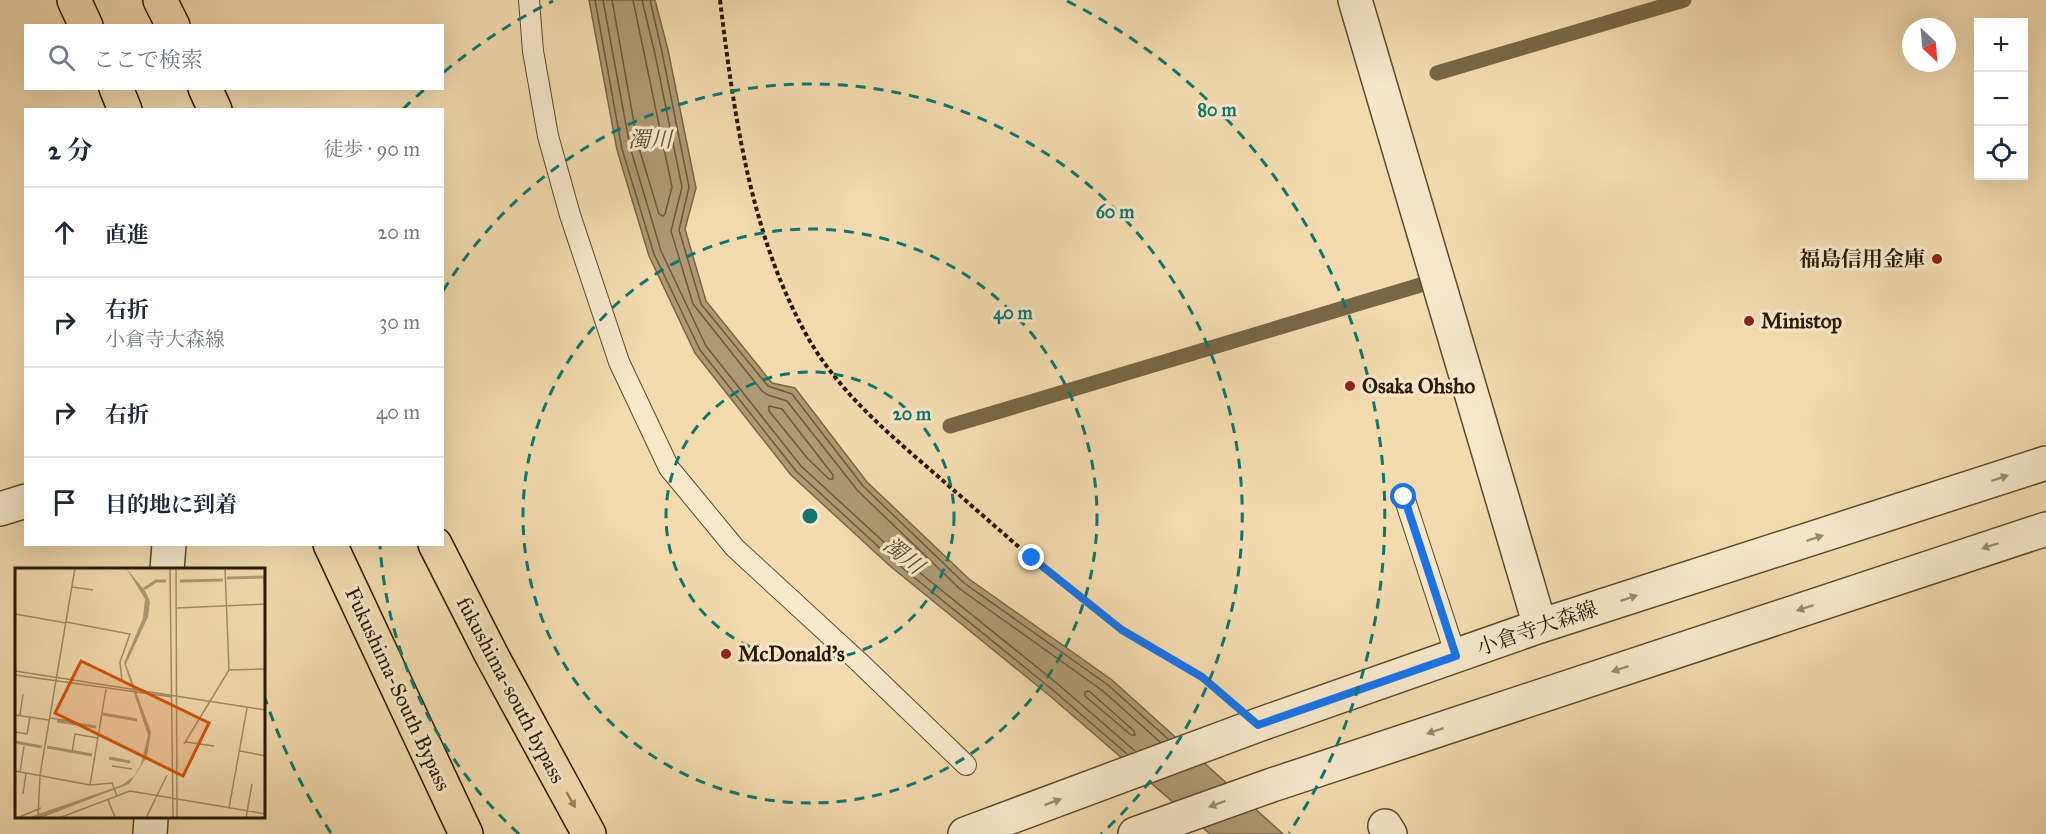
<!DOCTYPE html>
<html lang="ja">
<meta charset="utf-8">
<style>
:root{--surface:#fff;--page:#f6f6f7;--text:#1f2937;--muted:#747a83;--line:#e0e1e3}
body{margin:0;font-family:"IM FELL Great Primer","Noto Serif JP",serif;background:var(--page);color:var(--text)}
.controls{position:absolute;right:18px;top:18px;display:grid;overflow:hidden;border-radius:0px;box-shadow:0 6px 24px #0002}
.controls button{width:54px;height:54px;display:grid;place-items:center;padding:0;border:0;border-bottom:2px solid var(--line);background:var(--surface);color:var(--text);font:30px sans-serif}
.compass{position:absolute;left:1902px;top:18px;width:54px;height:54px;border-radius:50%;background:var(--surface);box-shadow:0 6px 24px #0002;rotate:154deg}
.stop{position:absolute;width:18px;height:18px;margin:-14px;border:4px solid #1a73e8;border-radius:50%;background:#fff}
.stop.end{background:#1a73e8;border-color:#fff;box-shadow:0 2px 6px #0008}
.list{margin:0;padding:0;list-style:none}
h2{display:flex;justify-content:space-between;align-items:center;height:78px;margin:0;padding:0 24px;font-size:26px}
h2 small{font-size:20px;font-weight:400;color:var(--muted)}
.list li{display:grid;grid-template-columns:39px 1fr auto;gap:18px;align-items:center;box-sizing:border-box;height:90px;padding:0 24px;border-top:2px solid var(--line)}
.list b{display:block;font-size:22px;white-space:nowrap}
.list p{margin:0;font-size:20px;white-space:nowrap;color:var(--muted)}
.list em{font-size:20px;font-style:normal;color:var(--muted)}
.icon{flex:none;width:33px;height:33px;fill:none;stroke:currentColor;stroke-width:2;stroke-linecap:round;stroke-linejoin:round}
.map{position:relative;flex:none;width:2046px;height:834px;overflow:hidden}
.search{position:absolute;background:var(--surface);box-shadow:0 6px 24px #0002;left:24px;top:24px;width:420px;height:66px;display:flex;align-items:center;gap:15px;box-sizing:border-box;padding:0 21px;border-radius:0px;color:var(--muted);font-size:22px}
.panel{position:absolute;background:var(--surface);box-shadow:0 6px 24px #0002;left:24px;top:108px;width:420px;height:438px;border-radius:0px}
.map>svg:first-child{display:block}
.water{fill:#ae9974;stroke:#796646;stroke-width:1.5}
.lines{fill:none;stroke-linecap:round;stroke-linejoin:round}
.shore{stroke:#6c593b;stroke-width:1.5}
.stream{stroke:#796646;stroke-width:15}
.service-casing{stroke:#5c4a2d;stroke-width:22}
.minor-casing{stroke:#5c4a2d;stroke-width:36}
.tertiary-casing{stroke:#5c4a2d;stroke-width:36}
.trunk-casing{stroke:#291902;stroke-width:36}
.path{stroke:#291902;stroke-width:4;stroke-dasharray:4.5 3;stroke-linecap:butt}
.service{stroke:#f7e8cb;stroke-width:20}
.minor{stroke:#f7e8cb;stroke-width:33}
.tertiary{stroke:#f7e8cb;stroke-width:33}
.trunk{stroke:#f3dbaf;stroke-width:33}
.oneway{fill:#9a8b71}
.oneway2{fill:#988461}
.route{stroke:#1a73e8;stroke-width:8}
.ring{fill:none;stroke:#0f766e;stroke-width:3;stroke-dasharray:10 8}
.poi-dot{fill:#8f2418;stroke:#f7e8cb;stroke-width:2}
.labels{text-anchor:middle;stroke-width:6;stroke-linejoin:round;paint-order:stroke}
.poi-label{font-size:21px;font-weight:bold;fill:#291902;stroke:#f7e8cb;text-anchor:start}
.street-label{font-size:21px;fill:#291902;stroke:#f7e8cb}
.water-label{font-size:22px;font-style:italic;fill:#5e4c30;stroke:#f7e8cb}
.inset-river{fill:none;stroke:#ae9974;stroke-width:3}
.inset-road{fill:none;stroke:#a28d6a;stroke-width:1.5}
.view{fill:#d5530b;fill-opacity:0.15;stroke:#d5530b;stroke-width:3}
.inset-edge{fill:none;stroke:#291902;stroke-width:3}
.centre{fill:#0f766e;stroke:#f7e8cb;stroke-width:3}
.ring-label{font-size:18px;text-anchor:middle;font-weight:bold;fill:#0f766e;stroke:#f7e8cb;stroke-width:6;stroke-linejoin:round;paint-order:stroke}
</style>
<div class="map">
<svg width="2046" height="834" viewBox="0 0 2046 834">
<rect width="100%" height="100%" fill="#f3dbaf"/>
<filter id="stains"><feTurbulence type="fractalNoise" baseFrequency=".00333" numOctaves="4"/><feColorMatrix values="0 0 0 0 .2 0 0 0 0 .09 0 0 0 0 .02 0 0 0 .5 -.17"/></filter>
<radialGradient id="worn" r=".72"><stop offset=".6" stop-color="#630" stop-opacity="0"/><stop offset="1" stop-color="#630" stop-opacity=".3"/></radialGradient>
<path class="water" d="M589 0H655L668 50 696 188 685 229 706 301 772 383 795 388 867 482 969 579 1112 680 1283 834H1210L1050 696 890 566 791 475 695 353 649 256 617 150Z"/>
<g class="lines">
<path class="shore" d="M595 0 622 149 654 254 700 350 796 471 894 561 1054 691 1127 754
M603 0 630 147 661 251 706 346 801 466 899 556 1059 685 1135 751
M612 0 638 145 659 214 663 216 665 214 672 187 633 0
M642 0 655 54 682 187 671 231 693 304 762 391 768 395 787 401 858 491 960 589 1103 691 1160 742
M650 0 662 52 689 187 679 230 701 304 768 386 792 394 863 486 964 583 1108 685 1168 739
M769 406 782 409 833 475V479H829L808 459 769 411Z
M1089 691 1134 731 1135 735H1131L1085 696V692Z"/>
<path class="stream" d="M1437 73 1684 0
M950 426 1427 283"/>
<defs>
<path id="service" d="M529 0 533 51 548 136 570 215 619 362 669 468 735 548 859 662 966 765
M1404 497 1456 656"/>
<path id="minor" d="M1355 0 1540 626
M0 509 26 501
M167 570 169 544
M1385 826 1390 834
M150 834 151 818"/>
<path id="tertiary" d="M965 834 1258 725 1540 626 2046 463
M1135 834 1272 785 2046 529"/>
<path id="trunk" d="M74 0 86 26
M160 0 173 26
M116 88 125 110
M205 88 215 110
M330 544 466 834
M435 544 492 656 589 834"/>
</defs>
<use href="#service" class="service-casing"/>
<use href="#minor" class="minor-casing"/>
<use href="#tertiary" class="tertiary-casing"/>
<use href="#trunk" class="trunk-casing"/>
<path class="path" d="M720 0C734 114 750 234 807 336 843 400 903 445 957 493 1011 540 1064 588 1122 629 1154 652 1190 667 1220 693"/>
<use href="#service" class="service"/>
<use href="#minor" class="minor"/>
<use href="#tertiary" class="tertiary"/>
<use href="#trunk" class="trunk"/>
</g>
<defs><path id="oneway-solid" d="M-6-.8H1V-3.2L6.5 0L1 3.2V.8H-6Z" transform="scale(1.5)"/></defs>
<g class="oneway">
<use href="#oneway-solid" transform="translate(2000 478) rotate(-18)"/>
<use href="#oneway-solid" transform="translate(1815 538) rotate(-18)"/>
<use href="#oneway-solid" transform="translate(1990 546) rotate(162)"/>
<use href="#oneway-solid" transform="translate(1629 598) rotate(-18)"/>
<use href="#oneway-solid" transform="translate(1805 608) rotate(162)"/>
<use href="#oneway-solid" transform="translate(1620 669) rotate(162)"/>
<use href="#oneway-solid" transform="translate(1435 731) rotate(162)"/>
<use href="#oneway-solid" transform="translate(1053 802) rotate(-20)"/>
<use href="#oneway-solid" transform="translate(1217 804) rotate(160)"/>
</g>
<use class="oneway2" href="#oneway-solid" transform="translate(571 800) rotate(61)"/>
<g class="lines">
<path class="route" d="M1032 558 1122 630 1202 677 1258 725 1456 656 1404 497"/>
</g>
<g class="ring">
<circle cx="810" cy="516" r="144"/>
<circle cx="810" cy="516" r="287"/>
<path d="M519 834A431 431 0 0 1 380 546M443 291A431 431 0 1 1 1101 834"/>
<path d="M331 833A575 575 0 0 1 265 698M403 109A575 575 0 0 1 425 89M444 72A575 575 0 0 1 553 1M1067 1A575 575 0 0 1 1289 833"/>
</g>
<g class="poi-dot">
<circle cx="1937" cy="259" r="6"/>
<circle cx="1749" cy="321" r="6"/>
<circle cx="1350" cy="386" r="6"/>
<circle cx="726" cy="654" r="6"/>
</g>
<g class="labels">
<g class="poi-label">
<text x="1925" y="266" text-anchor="end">福島信用金庫</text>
<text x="1761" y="328">Ministop</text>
<text x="1362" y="393">Osaka Ohsho</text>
<text x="738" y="661">McDonald's</text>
</g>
<g class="street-label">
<text transform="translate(1537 628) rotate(-19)" y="7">小倉寺大森線</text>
<text transform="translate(398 689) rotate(65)" y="7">Fukushima-South Bypass</text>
<text transform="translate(511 690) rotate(62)" y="7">fukushima-south bypass</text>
</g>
<g class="water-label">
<text x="650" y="147">濁川</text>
<text transform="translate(904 555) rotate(39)" y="8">濁川</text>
</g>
</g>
<g transform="translate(15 568)">
<rect width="250" height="250" fill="#f3dbaf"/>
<path d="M111 0 131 24 135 34 133 49 111 96 136 164 132 189 114 216 26 250H12L107 217 119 208 126 196 133 167 109 95 128 50 130 31Z" fill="#ae9974"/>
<path class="inset-river" d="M212 10 251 9M165 13 208 12M129 21 141 13H151M88 146 122 152M42 153 81 159M0 174 27 179M32 179 77 187M94 190 115 194"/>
<path class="inset-road" d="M155 0 158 250M161 0 162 250M249 10 250 37M57 19 78 22M162 40 251 36M0 46 51 55M51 54 115 66 105 94 107 113M214 102 251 101M0 103 251 142M0 107 157 129M0 147 34 152M5 147 8 126M35 150 55 153M0 169 1 164 12 166 15 149M171 174 199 178M169 176 214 102 210 0M225 183 251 188M57 184 60 166 83 170M97 198 117 201M0 203 75 217 97 215 102 228M5 204 9 178M75 217 91 121M8 226 11 205M93 232 100 249M214 240 232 140M2 250 26 240M23 250 25 207 60 0M44 250 115 223 251 246M131 250 152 207M231 250 237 216"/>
<path class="view" d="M66 93 194 155 168 208 40 145Z"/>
<rect width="250" height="250" class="inset-edge"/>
</g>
<circle cx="810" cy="516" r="9" class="centre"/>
<g class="ring-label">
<text x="1217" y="116">80 m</text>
<text x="1115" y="218">60 m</text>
<text x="1013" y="319">40 m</text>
<text x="912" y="420">20 m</text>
</g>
<rect width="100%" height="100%" filter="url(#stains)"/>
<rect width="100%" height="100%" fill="url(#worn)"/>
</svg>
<div class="controls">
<button>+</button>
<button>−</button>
<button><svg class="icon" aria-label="locate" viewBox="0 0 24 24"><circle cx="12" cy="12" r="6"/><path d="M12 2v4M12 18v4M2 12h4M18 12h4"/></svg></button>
</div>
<svg class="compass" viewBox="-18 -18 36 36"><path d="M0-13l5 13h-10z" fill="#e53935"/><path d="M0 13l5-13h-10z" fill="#747a83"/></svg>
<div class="stop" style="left:1404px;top:497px"></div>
<div class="stop end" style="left:1032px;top:558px"></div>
<div class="search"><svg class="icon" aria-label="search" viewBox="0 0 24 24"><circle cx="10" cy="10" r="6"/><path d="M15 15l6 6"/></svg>ここで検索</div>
<section class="panel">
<h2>2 分<small>徒歩 · 90 m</small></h2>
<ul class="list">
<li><svg class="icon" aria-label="ahead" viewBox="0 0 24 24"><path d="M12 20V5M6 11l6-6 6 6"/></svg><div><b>直進</b></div><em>20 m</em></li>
<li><svg class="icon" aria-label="right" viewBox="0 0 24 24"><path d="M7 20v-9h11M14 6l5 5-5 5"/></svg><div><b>右折</b><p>小倉寺大森線</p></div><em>30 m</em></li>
<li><svg class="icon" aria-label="right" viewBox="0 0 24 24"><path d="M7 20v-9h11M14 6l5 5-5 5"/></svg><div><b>右折</b></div><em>40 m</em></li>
<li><svg class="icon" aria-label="arrive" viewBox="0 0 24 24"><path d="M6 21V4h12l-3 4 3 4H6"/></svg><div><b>目的地に到着</b></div></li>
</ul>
</section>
</div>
